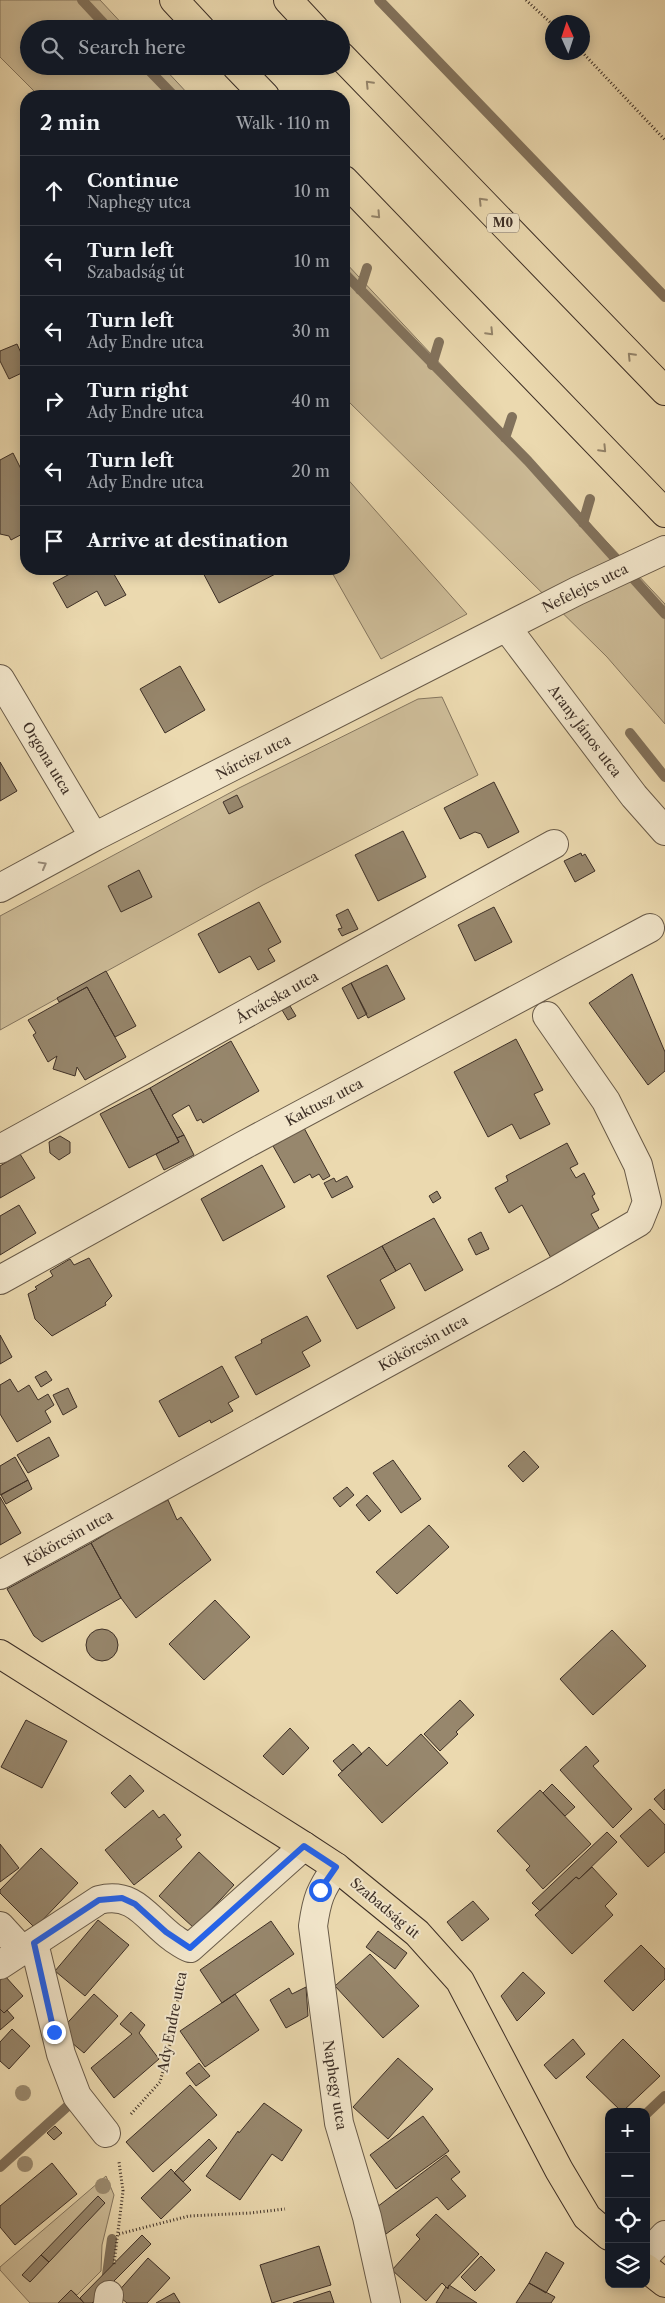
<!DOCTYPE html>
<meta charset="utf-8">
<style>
:root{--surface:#171b24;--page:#20242c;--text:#f1f3f6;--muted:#9ea1a6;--line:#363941}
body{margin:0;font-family:"Libre Caslon Text",serif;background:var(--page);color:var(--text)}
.controls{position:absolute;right:15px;bottom:15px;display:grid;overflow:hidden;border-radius:10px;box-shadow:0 2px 12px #0003}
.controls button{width:45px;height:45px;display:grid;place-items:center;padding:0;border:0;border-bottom:1px solid var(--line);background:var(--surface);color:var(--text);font:25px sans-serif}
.compass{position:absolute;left:545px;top:15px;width:45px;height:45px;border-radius:50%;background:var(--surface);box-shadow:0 2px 12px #0003;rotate:357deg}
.stop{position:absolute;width:15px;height:15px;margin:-11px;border:4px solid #2563eb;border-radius:50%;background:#fff}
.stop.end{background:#2563eb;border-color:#fff;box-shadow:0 1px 5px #0008}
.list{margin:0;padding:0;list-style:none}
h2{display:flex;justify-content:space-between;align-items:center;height:65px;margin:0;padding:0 20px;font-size:21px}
h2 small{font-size:16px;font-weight:400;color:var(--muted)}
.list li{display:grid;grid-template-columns:32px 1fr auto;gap:15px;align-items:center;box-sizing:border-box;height:70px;padding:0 20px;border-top:1px solid var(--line)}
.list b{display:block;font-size:19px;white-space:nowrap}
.list p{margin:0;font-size:16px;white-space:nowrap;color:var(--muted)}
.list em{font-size:16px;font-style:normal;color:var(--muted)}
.icon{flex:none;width:28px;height:28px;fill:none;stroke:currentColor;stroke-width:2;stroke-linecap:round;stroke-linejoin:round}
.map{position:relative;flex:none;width:665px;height:2303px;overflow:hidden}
.search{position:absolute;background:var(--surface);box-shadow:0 2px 12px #0003;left:20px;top:20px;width:330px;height:55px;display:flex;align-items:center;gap:12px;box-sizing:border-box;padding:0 18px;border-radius:28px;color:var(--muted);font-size:19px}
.panel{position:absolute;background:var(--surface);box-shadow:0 2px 12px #0003;left:20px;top:90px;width:330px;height:485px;border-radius:20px}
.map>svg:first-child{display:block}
.green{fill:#cdbc98;stroke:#85765f}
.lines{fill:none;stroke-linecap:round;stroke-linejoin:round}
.stream{stroke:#82725c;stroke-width:10}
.building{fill:#97876d;stroke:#3d2f26}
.minor-casing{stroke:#685a48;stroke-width:30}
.major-casing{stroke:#3d2f26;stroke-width:30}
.highway-casing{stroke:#3d2f26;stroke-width:30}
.path{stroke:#3d2f26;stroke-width:3;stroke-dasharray:1 2.5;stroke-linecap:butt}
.minor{stroke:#f2e6cb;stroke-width:28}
.major{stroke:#ebd9af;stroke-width:28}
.highway{stroke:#ebd9af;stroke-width:28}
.tree{fill:#9b8b70}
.oneway{stroke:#94846a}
.oneway2{stroke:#988a78}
.route{stroke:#2563eb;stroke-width:6}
.labels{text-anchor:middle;stroke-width:4;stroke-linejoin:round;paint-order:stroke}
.shield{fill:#f2e6cb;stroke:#736658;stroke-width:1}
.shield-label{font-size:12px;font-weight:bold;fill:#3d2f26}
.street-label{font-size:14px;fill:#3d2f26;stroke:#f2e6cb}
</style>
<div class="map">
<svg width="665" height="2303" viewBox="0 0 665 2303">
<rect width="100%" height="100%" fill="#ebd9af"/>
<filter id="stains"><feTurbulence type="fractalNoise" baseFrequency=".004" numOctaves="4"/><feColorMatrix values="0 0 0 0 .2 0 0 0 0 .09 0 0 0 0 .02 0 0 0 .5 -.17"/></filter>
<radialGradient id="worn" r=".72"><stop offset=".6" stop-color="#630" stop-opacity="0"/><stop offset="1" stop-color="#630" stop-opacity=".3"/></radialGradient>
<path class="green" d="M0 0H100L127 29H29V66H162L190 96H39L0 57Z
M344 261 665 604V724L607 657 344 397Z
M344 475 467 614 381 659 330 569H344Z
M442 697 478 775 263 885 0 1030V916L239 788 418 699Z
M106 2176 114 2195 102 2245 101 2271 77 2295 71 2290 58 2303H30L0 2270V2267Z"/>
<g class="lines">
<path class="stream" d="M82 0 109 29
M379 0 665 297
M145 66 174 96
M344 273 528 461 665 614
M360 290 367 268
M432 365 439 342
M505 438 512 417
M583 523 590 499
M630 733 665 777
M646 2114 665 2096
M0 2167 70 2104
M106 2282 112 2239"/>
</g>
<path class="building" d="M17 344 26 364V371L9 379 0 361V351Z
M13 453 26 479V532L11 540 9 536 0 534V460Z
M79 569H111L126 595 105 606 97 591 67 608 53 583Z
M201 569H285L219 603Z
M180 666 205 710 165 733 140 689Z
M0 762 17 791 0 801Z
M494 782 519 832 488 848 481 834 475 832 460 839 444 808Z
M237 795 243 807 229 814 223 802Z
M403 831 426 877 378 901 355 855Z
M581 853 582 856 585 854 595 871 575 882 564 861Z
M139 870 152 897 121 912 108 886Z
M259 902 281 942 268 949 275 961 258 970 250 956 219 973 198 934Z
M494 907 512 942 475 961 458 925Z
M348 909 358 929 342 936 338 929 342 928 336 915Z
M387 965 405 999 368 1018 351 983Z
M106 971 136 1026 115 1037 87 987 59 1002 57 998Z
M632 974 665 1052V1071L648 1085 589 1003Z
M351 983 367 1014 358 1019 342 988Z
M87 987 126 1057 85 1080 77 1067 75 1076 53 1069 57 1056 48 1062 33 1035 36 1033 28 1020Z
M290 1006 296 1016 288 1020 282 1010Z
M516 1039 543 1090 534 1094 550 1124 520 1139 512 1124 488 1137 454 1072Z
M231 1041 259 1091 203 1123 201 1119 197 1121 189 1105 172 1115 184 1135 177 1138 150 1088Z
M150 1088 179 1142 129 1168 100 1114Z
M304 1128 330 1176 323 1180 319 1174 312 1178 310 1174 294 1183 273 1146Z
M184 1135 194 1155 164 1170 156 1154 179 1142 177 1138Z
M60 1136 70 1142V1153L59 1160 50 1153 49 1142Z
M567 1143 578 1164 570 1168 576 1178 584 1173 595 1194 592 1196 599 1210 591 1214 601 1232 551 1258 522 1205 509 1213 495 1188 508 1181 506 1176Z
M20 1154 35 1178 0 1198V1166Z
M262 1165 285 1207 223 1241 201 1199Z
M347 1176 353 1187 332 1198 324 1183 334 1178 336 1182Z
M437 1191 441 1198 433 1203 429 1196Z
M19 1205 36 1233 0 1255V1216Z
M434 1218 463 1270 425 1291 410 1263 396 1271 382 1246Z
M481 1232 489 1249 476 1255 468 1239Z
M382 1246 396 1271 380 1280 395 1308 357 1329 327 1276Z
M89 1258 112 1296 105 1303 106 1305 52 1336 35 1319 28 1294 37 1289 35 1287 53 1276 50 1271 70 1259 74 1265Z
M307 1316 321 1341 302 1352 310 1366 256 1395 235 1357 262 1343 261 1340Z
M0 1335 12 1357 0 1364Z
M222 1366 239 1397 228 1403 233 1411 211 1423 210 1420 179 1437 159 1401Z
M46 1371 52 1380 41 1387 35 1377Z
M10 1379 18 1392 29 1385 38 1400 48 1394 54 1405 45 1411 51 1422 17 1442 0 1414V1385Z
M68 1388 77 1407 63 1415 53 1395Z
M49 1437 59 1456 28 1473 17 1455Z
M524 1451 539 1467 523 1482 508 1466Z
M15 1457 28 1480 0 1495V1466Z
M393 1460 421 1499 401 1513 373 1473Z
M28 1480 32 1489 6 1504 1 1495Z
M347 1487 354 1495 340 1507 333 1498Z
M367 1495 381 1511 369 1521 356 1505Z
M0 1497 21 1533 0 1545Z
M168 1500 177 1520 181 1517 211 1560 136 1618 121 1598 91 1543 130 1519Z
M429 1525 449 1547 397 1594 376 1572Z
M91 1543 121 1598 42 1642 34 1636 7 1589Z
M215 1600 250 1637 204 1680 169 1644Z
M86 1645a16 16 0 1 1 32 0a16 16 0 1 1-32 0Z
M612 1630 646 1666 593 1715 560 1679Z
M460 1700 474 1715 456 1732 458 1734 440 1751 424 1734Z
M26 1720 67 1741 42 1788 1 1767Z
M290 1728 309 1748 283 1775 263 1756Z
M421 1734 448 1763 382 1823 338 1775 369 1747 387 1766Z
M353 1744 362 1754 342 1771 333 1761Z
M586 1746 599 1761 593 1766 632 1809 613 1828 560 1770Z
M130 1775 144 1791 125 1808 111 1793Z
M552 1784 575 1807 565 1816 543 1793Z
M665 1789V1809L664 1810 654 1799Z
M540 1790 591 1844 543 1889 526 1870 530 1866 497 1831Z
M650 1809 665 1825V1852L648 1867 620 1836Z
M153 1810 159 1818 164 1814 181 1835 176 1839 182 1847 134 1885 105 1850Z
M607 1832 617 1842 579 1879 576 1877 540 1911 532 1903Z
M0 1844 19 1868 0 1882Z
M41 1848 78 1883 35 1928 0 1893V1890Z
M199 1852 234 1885 194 1928 159 1896Z
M592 1867 617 1894 605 1906 613 1915 572 1954 535 1915 576 1877 579 1879Z
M473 1901 489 1919 462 1941 447 1922Z
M98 1920 129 1945 85 1996 55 1971Z
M271 1921 294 1954 222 2003 200 1970Z
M378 1931 407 1953 395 1969 366 1947Z
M641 1945 665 1969V1979L633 2011 604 1981Z
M370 1954 419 2006 383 2038 335 1986Z
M523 1972 545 1993 517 2021 501 1996Z
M5 1976 23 1996 4 2013 0 2009V1980Z
M306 1987 308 2016 286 2028 270 2000 289 1988 292 1994Z
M94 1994 118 2016 84 2053 59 2032Z
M235 1994 259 2030 205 2067 180 2031Z
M0 2009 4 2013 7 2010 14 2018 0 2030Z
M131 2012 145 2025 139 2033 159 2059 114 2098 91 2068 132 2034 120 2024Z
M12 2029 30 2046 9 2069 0 2061V2042Z
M573 2039 585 2054 556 2079 544 2065Z
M623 2039 660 2076 622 2112 586 2077Z
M398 2058 433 2089 388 2139 353 2107Z
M199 2063 210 2076 196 2086 186 2073Z
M190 2085 217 2115 153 2172 126 2142Z
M264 2103 302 2130 282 2161 272 2154 240 2200 206 2176 238 2131 239 2133Z
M423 2116 449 2151 396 2189 370 2155Z
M55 2126 62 2133 54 2140 47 2133Z
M209 2139 217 2148 183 2182 174 2173Z
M446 2155 460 2172 451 2179 466 2196 448 2210 437 2197 386 2234 377 2207Z
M52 2163 77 2194 15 2245 0 2227V2206Z
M171 2169 191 2190 161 2219 141 2198Z
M98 2196 105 2203 49 2262 41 2255Z
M436 2214 479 2254 447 2288 442 2283 426 2301 392 2270 420 2239 416 2235Z
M142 2235 151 2244 92 2303H84L80 2298Z
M319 2246 331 2285 272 2303 260 2265Z
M546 2252 564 2263 546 2293 529 2283Z
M41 2255 49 2262 30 2282 22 2275Z
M481 2256 495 2270 475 2291 461 2277Z
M148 2258 170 2278 147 2303H127L116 2294Z
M529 2283 555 2297 551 2303H516Z
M449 2285 477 2303H436L446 2287 448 2289Z
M71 2290 84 2303H58Z
M330 2291 334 2303H293Z
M174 2293 180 2303H156Z"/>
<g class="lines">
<defs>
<path id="minor" d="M507 628 634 796 665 831
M0 679 94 837
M0 888 94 837 577 591 665 550
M0 1149 554 844
M0 1280 244 1145 650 928
M0 1575 555 1271 639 1222 647 1202 638 1165 606 1101 547 1016
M336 1867C320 1891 317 1898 313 1926L339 2123 367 2217 386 2303
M0 1926 22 1950
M34 1943 61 2054 77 2096 106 2133
M0 1965 99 1900C135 1891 147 1919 173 1938 179 1942 184 1946 190 1948L304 1846
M646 2255 665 2235
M108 2303 109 2295"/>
<path id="major" d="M0 1654 304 1846 336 1867 417 1933 460 1981 559 2170 587 2217 609 2236
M646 2268 665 2283"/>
<path id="highway" d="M174 0 201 29
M288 0 315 29
M341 56 665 391
M236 66 265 96
M344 180 665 513"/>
</defs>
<use href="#minor" class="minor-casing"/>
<use href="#major" class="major-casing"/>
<use href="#highway" class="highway-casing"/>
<path class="path" d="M526 0 552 24
M582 52 665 140
M131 2114 160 2082 171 2041 181 1979
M119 2234 189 2216 250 2213 285 2209
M114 2264 123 2191 119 2162"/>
<use href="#minor" class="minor"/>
<use href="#major" class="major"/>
<use href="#highway" class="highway"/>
</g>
<g class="tree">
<circle cx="23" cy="2093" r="8"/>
<circle cx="25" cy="2164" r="8"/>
<circle cx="103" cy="2186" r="8"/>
</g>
<defs><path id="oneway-chevron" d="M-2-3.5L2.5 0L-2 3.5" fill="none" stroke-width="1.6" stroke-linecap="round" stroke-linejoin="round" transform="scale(1.25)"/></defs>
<g class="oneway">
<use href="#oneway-chevron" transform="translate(369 84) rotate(-134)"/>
<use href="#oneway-chevron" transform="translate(482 201) rotate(-134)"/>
<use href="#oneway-chevron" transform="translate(377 215) rotate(47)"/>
<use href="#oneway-chevron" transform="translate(490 332) rotate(46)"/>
<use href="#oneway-chevron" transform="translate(631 356) rotate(-134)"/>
<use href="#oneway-chevron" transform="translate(603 449) rotate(46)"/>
</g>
<use class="oneway2" href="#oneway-chevron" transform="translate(43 865) rotate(-29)"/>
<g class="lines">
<path class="route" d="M54 2032 34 1943 99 1900 122 1898 135 1904 166 1932 190 1948 304 1846 336 1867 320 1890"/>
</g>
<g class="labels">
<rect class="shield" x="487" y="213.5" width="32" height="19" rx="4"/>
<g class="shield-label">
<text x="503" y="227">M0</text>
</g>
<g class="street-label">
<text transform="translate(585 588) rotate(-26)" y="5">Nefelejcs utca</text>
<text transform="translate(585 731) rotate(53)" y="5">Arany János utca</text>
<text transform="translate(253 757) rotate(-27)" y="5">Nárcisz utca</text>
<text transform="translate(47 758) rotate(59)" y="5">Orgona utca</text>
<text transform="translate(277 997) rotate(-29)" y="5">Árvácska utca</text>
<text transform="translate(324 1102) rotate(-28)" y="5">Kaktusz utca</text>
<text transform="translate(423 1343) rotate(-29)" y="5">Kökörcsin utca</text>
<text transform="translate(68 1538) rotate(-29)" y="5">Kökörcsin utca</text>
<text transform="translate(385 1908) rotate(40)" y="5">Szabadság út</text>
<text transform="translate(172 2022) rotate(-79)" y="5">Ady Endre utca</text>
<text transform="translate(335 2085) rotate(81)" y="5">Naphegy utca</text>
</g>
</g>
<rect width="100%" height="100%" filter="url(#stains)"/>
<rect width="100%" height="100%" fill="url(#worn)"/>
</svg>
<div class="controls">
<button>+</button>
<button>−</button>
<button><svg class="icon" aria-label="locate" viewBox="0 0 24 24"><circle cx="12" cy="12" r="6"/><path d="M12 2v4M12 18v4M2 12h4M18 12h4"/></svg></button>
<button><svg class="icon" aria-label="layers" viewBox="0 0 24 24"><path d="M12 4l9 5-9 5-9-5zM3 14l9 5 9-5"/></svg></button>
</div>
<svg class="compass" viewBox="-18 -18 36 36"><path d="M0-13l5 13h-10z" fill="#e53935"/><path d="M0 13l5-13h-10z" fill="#9ea1a6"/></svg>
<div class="stop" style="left:320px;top:1890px"></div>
<div class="stop end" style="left:54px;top:2032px"></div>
<div class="search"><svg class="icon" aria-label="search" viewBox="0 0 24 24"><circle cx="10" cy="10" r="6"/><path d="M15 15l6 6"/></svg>Search here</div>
<section class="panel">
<h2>2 min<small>Walk · 110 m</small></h2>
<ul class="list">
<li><svg class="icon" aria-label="ahead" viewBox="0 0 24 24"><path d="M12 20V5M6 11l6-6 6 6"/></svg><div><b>Continue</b><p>Naphegy utca</p></div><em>10 m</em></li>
<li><svg class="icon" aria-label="left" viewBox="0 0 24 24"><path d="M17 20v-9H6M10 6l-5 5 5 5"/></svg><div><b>Turn left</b><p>Szabadság út</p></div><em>10 m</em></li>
<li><svg class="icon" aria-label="left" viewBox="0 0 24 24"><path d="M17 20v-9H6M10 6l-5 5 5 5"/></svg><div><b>Turn left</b><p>Ady Endre utca</p></div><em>30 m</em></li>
<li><svg class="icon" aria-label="right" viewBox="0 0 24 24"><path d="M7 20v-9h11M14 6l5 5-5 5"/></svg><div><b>Turn right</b><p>Ady Endre utca</p></div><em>40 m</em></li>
<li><svg class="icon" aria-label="left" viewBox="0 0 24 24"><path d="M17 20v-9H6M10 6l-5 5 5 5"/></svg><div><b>Turn left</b><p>Ady Endre utca</p></div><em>20 m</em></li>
<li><svg class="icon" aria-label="arrive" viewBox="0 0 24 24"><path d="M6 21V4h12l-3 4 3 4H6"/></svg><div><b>Arrive at destination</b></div></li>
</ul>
</section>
</div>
